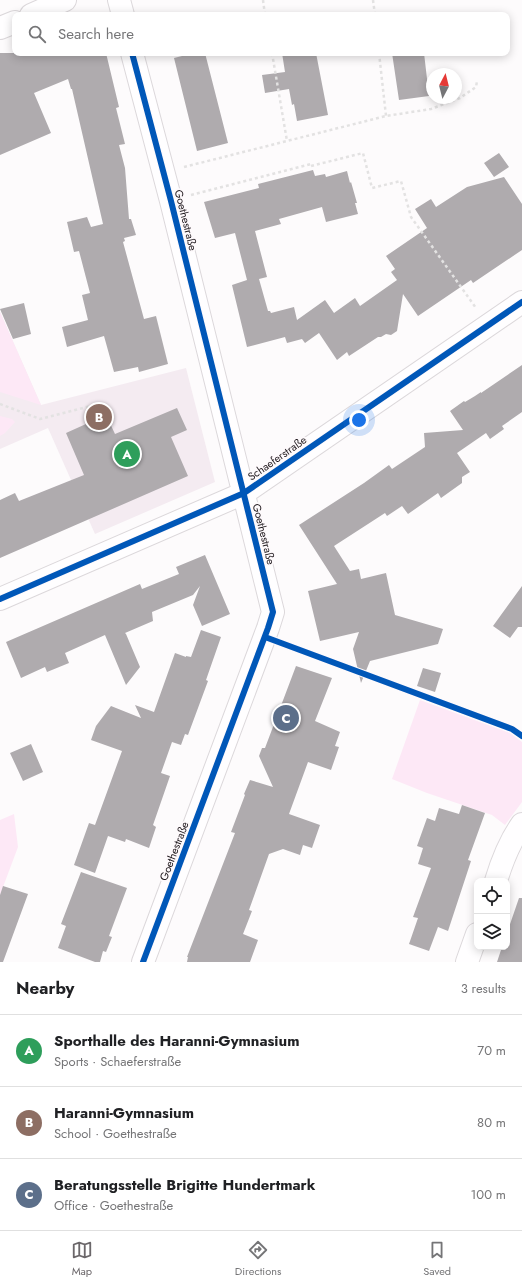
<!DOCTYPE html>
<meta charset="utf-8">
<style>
:root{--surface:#fff;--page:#f6f6f6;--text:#202124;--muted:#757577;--line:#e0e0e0;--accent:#6b676a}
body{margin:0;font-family:Jost,sans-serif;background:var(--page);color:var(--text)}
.controls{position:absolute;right:12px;bottom:12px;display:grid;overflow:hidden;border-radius:8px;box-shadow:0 2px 10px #0003}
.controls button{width:36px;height:36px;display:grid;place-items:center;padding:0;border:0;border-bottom:1px solid var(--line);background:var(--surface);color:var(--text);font:20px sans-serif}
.compass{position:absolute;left:426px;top:68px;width:36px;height:36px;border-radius:50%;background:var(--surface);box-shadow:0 2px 10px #0003;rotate:7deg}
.you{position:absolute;left:359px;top:420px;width:14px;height:14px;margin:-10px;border:3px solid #fff;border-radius:50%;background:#1a73e8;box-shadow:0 0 0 6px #1a73e833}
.badge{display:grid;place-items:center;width:26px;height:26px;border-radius:50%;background:var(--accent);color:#fff;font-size:13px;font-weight:700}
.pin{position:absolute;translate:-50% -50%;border:2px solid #fff;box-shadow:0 1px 4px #0006}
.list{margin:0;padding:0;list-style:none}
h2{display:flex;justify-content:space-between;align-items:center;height:52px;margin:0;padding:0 16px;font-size:17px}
h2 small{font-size:13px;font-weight:400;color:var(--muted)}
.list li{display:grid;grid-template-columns:26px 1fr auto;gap:12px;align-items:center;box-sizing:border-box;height:72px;padding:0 16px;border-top:1px solid var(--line)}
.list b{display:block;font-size:15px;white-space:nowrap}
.list p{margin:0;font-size:13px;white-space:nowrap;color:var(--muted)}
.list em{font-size:13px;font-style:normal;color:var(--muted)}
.icon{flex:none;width:22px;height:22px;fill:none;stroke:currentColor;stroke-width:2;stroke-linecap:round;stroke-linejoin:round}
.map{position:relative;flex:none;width:522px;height:962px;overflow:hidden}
.search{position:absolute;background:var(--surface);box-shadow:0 2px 10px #0003;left:12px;right:12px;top:12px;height:44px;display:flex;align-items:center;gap:10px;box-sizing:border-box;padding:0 14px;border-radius:8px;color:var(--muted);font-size:15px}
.sheet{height:268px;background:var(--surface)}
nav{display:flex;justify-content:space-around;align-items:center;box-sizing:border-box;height:56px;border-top:1px solid var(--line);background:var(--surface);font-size:11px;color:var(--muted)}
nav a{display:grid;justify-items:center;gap:2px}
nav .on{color:var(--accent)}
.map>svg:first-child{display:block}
.built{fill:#f4ebf1}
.green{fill:#fde8f6}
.building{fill:#afabae}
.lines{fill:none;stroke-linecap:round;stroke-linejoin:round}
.minor-casing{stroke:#dcd8db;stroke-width:24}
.path{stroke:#e3e2e2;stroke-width:2.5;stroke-dasharray:3 3;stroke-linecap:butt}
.minor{stroke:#fffeff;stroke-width:22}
.cycleway-casing{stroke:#fefafc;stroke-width:8}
.cycleway{stroke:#0057b8;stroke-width:6}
.labels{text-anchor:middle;stroke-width:3.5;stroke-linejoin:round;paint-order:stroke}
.street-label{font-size:11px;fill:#1d171b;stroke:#fefafc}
</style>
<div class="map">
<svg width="522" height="962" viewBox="0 0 522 962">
<rect width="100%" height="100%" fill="#fdfbfc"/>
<path class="built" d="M0 312 41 405 186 368 215 482 95 534 48 428 0 449Z"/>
<path class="green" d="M0 312 41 405 0 392Z
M0 416 12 419 15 422 5 433 0 436Z
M420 700 510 733 522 742V802L505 825 492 815 427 793 392 779Z
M14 814 18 847 0 895V820Z"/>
<path class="building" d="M0 53H106L119 107 116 108 125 144 119 145 125 168 129 219H131L136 235 124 238 125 241 123 242 144 319 156 316 168 364 139 372 138 367 114 372 104 336 67 347 62 327 88 320 82 295 90 293 79 251 74 252 67 222 87 217 91 227 103 224 72 89H71L68 79 34 93 51 133 0 155Z
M181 53H205L228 143 197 151 174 58 182 56Z
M282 53H316L328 115 297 121 294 104 292 105 289 89 265 93 262 75 285 72Z
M392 53H424L429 96 399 100Z
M499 153 509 167 494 177 484 163Z
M313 170 315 176 325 174 326 177 347 171 350 183 351 182 357 203H355L358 214 326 222 322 207 279 219 281 224 255 231 267 277 259 279 268 311H270L271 313 294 307 297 320 325 300 334 313 355 298 360 306 397 280 391 272 395 269 386 256 427 228 415 209 431 199 436 207 467 187 504 177 522 204V250L473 283 471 280 418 316 403 294 397 331 391 335 386 334 381 337H378L349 356 347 352 337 360 319 333 305 343 302 339 287 343 285 337 247 347 232 285 247 280 235 233 215 238 204 202 259 188 258 184Z
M24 303 31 334 13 339 0 309Z
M522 365V412L502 426 504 429 490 439 486 433 457 453 470 472 462 477V483L441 498 438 493 408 514 402 506 387 516 385 513 334 546 350 571 359 569 361 579 386 573 395 615 443 629 438 644 370 661 361 683 353 649 359 632 320 641 308 591 337 584 299 525 364 483 389 465 392 469 425 447 424 433 463 430 450 411 464 401 465 402 475 396 481 392V393Z
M177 408 187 430 171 437 188 476 0 558V500L15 493 19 501 84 475 66 433 106 415 115 434Z
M205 555 230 614 202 626 193 605 200 586 193 595 152 612 153 621 125 633 126 634 140 667 126 685 105 635 65 653 69 663 47 672 45 667 21 678 6 642 140 584 142 589 179 574 176 567Z
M522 586V627H518L510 638 493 626Z
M201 630 221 637 206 680 208 681 188 735 185 734 181 745 172 742 161 773 170 776 153 825 156 827 149 848 126 839 125 842 108 836 95 873 74 865 89 823 95 825 122 751 91 740 96 726 111 706 141 718 135 705 154 712 175 653 186 657V656L191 657Z
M296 666 332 678 315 721 340 732 335 746 339 747 331 770 308 762 289 814 320 825 313 845 312 848 303 845 300 855 283 849 269 854 249 910 252 911 243 934 258 940 250 962H187L188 957H187L235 833 231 832 245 795 244 794 250 780 273 787 259 756 262 748H265Z
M423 668 441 673 435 692 417 686Z
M31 744 43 772 23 781 10 753Z
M462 805 485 813 468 860 471 861 448 931 438 927 429 951 409 944 418 918 413 917 431 868 418 864 423 848 417 846 427 818 435 821 439 808 459 814Z
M81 872 127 888 109 936 112 937 106 952 103 951 100 962H95L58 948 66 926 61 924Z
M3 886 28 894 3 962H0V895Z
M519 898H522V962H497L502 947H507V933Z"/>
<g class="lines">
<defs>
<path id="minor" d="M119 0 123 15
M31 15 65 0
M0 28 15 22
M132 53 171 201 273 612 268 628 143 962
M0 599 244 493 522 302
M496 881C502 861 510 841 522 824
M467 962 477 934"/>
</defs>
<use href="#minor" class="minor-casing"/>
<path class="path" d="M263 0 265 15
M373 0 375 15
M272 53 287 141
M379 53 386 116
M184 167 386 116 431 109 460 98 476 87 477 81
M191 195 311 164V166L363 153 372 188 401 181 411 217 476 308
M0 404 40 419 102 403"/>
<use href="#minor" class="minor"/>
<defs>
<path id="cycleway" d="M132 53 171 201 273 612 268 628 143 962
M0 599 244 493 522 302
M265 637 512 729 522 736"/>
</defs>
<use href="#cycleway" class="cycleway-casing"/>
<use href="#cycleway" class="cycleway"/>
</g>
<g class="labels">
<g class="street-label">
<text transform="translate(186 220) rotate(76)" y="4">Goethestraße</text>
<text transform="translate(277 458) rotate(-35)" y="4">Schaeferstraße</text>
<text transform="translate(264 534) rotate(76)" y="4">Goethestraße</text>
<text transform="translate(174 851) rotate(-69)" y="4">Goethestraße</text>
</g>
</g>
</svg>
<div class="controls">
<button><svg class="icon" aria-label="locate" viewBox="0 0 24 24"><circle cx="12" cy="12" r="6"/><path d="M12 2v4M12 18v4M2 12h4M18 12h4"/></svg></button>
<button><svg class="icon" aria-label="layers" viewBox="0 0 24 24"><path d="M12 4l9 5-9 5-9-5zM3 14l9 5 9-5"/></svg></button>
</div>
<svg class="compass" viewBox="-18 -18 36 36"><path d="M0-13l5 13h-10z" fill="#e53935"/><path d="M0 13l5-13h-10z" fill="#757577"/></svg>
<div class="you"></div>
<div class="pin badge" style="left:127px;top:454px;background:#2e9e5b">A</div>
<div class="pin badge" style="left:99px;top:417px;background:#8d6e63">B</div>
<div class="pin badge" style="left:286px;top:718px;background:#5c6f8a">C</div>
<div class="search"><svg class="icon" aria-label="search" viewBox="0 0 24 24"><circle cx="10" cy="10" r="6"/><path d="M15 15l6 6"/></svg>Search here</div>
</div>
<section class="sheet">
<h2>Nearby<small>3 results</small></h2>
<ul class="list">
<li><span class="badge" style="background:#2e9e5b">A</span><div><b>Sporthalle des Haranni-Gymnasium</b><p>Sports · Schaeferstraße</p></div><em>70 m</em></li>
<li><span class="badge" style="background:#8d6e63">B</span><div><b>Haranni-Gymnasium</b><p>School · Goethestraße</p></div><em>80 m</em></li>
<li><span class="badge" style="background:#5c6f8a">C</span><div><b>Beratungsstelle Brigitte Hundertmark</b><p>Office · Goethestraße</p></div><em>100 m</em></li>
</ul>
</section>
<nav>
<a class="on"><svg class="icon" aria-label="map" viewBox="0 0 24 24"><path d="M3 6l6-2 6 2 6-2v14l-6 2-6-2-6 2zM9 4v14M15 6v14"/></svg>Map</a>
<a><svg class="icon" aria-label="directions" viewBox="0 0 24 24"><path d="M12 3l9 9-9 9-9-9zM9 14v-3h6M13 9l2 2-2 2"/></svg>Directions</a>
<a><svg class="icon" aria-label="saved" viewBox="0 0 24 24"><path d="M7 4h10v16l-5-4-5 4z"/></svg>Saved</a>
</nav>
